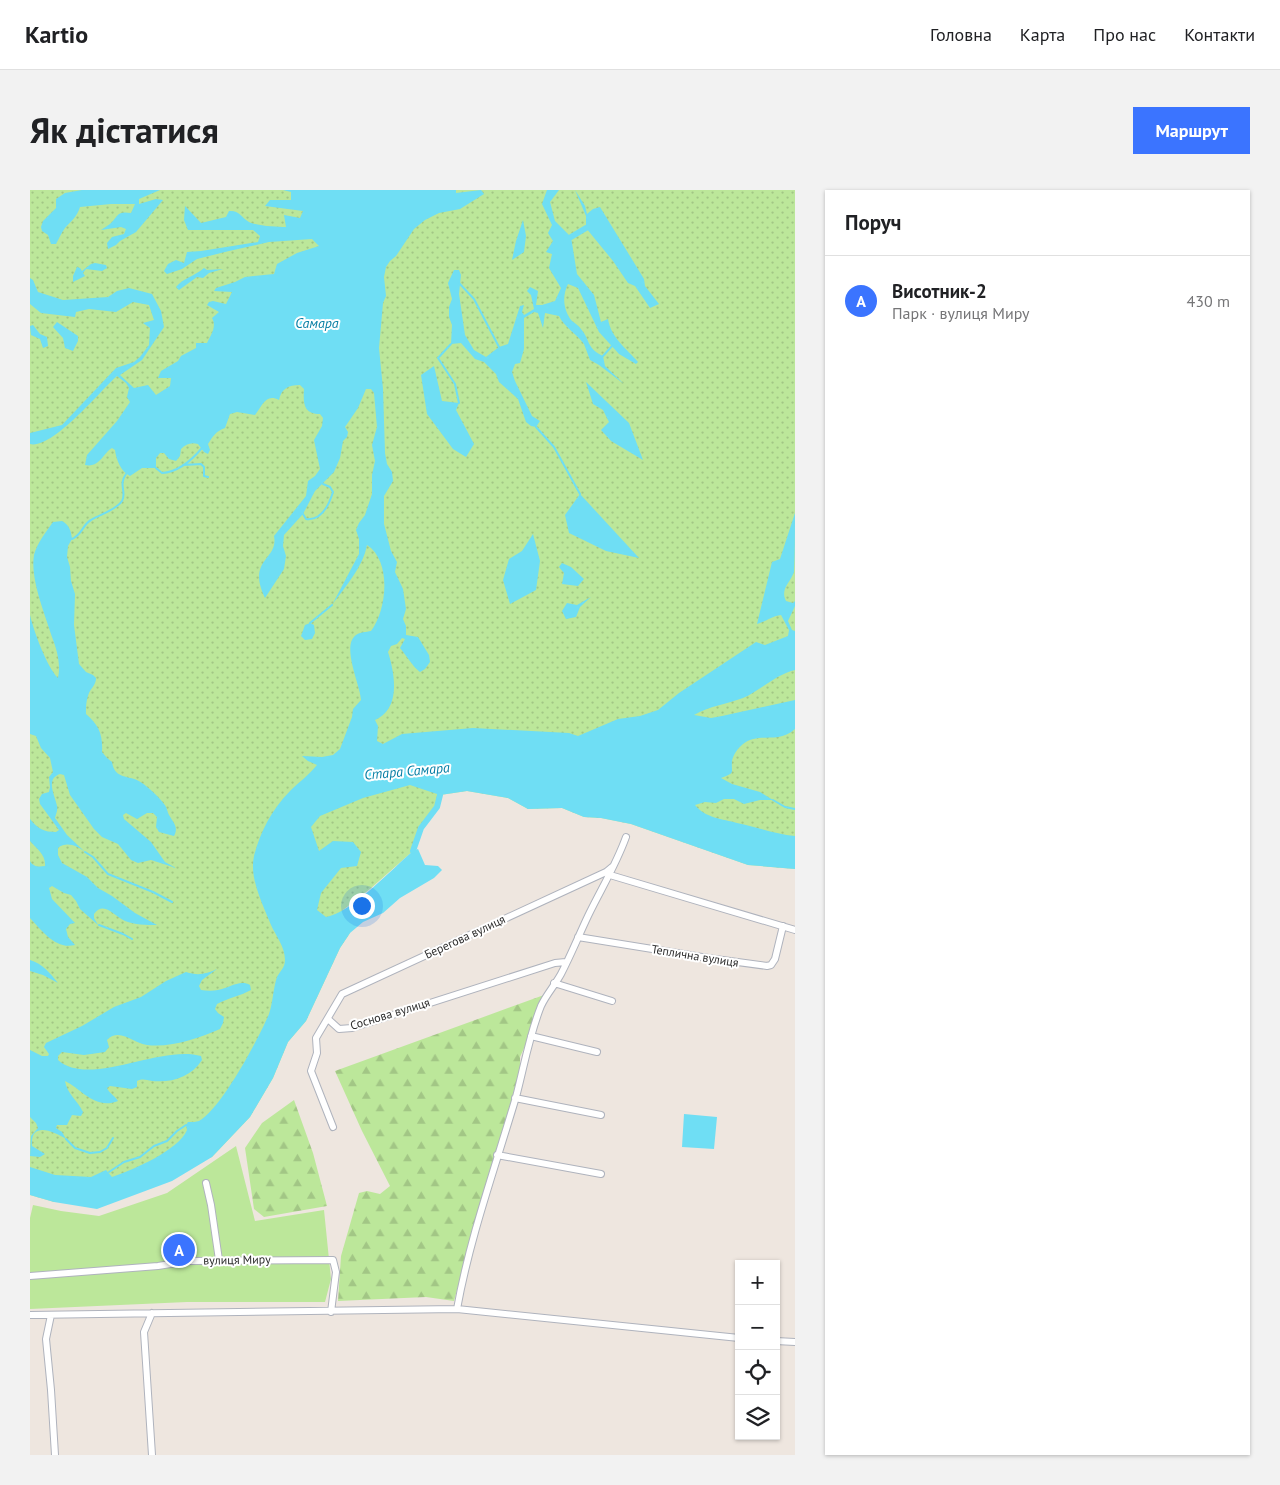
<!DOCTYPE html>
<html lang="uk">
<meta charset="utf-8">
<style>
:root{--surface:#fff;--page:#f2f2f2;--text:#202124;--muted:#757577;--line:#e0e0e0;--accent:#3b74ff}
body{margin:0;font-family:"PT Sans",sans-serif;background:var(--page);color:var(--text)}
.controls{position:absolute;right:15px;bottom:15px;display:grid;overflow:hidden;border-radius:0px;box-shadow:0 1px 4px #0004}
.controls button{width:45px;height:45px;display:grid;place-items:center;padding:0;border:0;border-bottom:1px solid var(--line);background:var(--surface);color:var(--text);font:25px sans-serif}
.you{position:absolute;left:331px;top:715px;width:18px;height:18px;margin:-12px;border:4px solid #fff;border-radius:50%;background:#1a73e8;box-shadow:0 0 0 8px #1a73e833}
.badge{display:grid;place-items:center;width:32px;height:32px;border-radius:50%;background:var(--accent);color:#fff;font-size:16px;font-weight:700}
.pin{position:absolute;translate:-50% -50%;border:2px solid #fff;box-shadow:0 1px 5px #0006}
.list{margin:0;padding:0;list-style:none}
h2{display:flex;justify-content:space-between;align-items:center;height:65px;margin:0;padding:0 20px;font-size:21px}
h2 small{font-size:16px;font-weight:400;color:var(--muted)}
.list li{display:grid;grid-template-columns:32px 1fr auto;gap:15px;align-items:center;box-sizing:border-box;height:90px;padding:0 20px;border-top:1px solid var(--line)}
.list b{display:block;font-size:19px;white-space:nowrap}
.list p{margin:0;font-size:16px;white-space:nowrap;color:var(--muted)}
.list em{font-size:16px;font-style:normal;color:var(--muted)}
.icon{flex:none;width:28px;height:28px;fill:none;stroke:currentColor;stroke-width:2;stroke-linecap:round;stroke-linejoin:round}
.map{position:relative;flex:none;width:765px;height:1265px;overflow:hidden;border-radius:0px}
header{display:flex;align-items:center;gap:30px;box-sizing:border-box;height:70px;padding:0 25px;background:var(--surface);border-bottom:1px solid var(--line)}
header strong{font-size:24px}
nav{display:flex;gap:28px;margin-inline-start:auto;font-size:18px}
.intro{display:flex;align-items:center;justify-content:space-between;box-sizing:border-box;height:120px;padding:0 30px}
h1{margin:0;font-size:35px}
.button{padding:12px 22px;border-radius:0px;background:var(--accent);color:#fff;font-size:18px;font-weight:700}
main{display:flex;gap:30px;padding:0 30px}
aside{flex:1;background:var(--surface);border-radius:0px;box-shadow:0 1px 4px #0004}
.map>svg:first-child{display:block}
.forest{fill:url(#forest-firs)}
.park{fill:url(#park-dots)}
.garden{fill:#bce79a}
.water{fill:#6fdef4}
.lines{fill:none;stroke-linecap:round;stroke-linejoin:round}
.stream{stroke:#6fdef4;stroke-width:2}
.canal{stroke:#6fdef4;stroke-width:6}
.minor-casing{stroke:#afb3bd;stroke-width:8}
.minor{stroke:#fff;stroke-width:6}
.labels{text-anchor:middle;stroke-width:4;stroke-linejoin:round;paint-order:stroke}
.street-label{font-size:12px;fill:#2d2d2d;stroke:#fff}
.water-label{font-size:14px;font-style:italic;fill:#087fa5;stroke:#fff}
</style>
<header>
<strong>Kartio</strong>
<nav><a>Головна</a><a>Карта</a><a>Про нас</a><a>Контакти</a></nav>
</header>
<div class="intro"><h1>Як дістатися</h1><a class="button">Маршрут</a></div>
<main>
<div class="map">
<svg width="765" height="1265" viewBox="0 0 765 1265">
<defs>
<pattern id="forest-firs" width="22" height="20" patternUnits="userSpaceOnUse" patternTransform="scale(1.25)"><rect width="22" height="20" fill="#bce79a"/><path d="M5 1l3.5 6h-7zM16 11l3.5 6h-7z" fill="#a2c685"/></pattern>
<pattern id="park-dots" width="8" height="8" patternUnits="userSpaceOnUse" patternTransform="scale(1.25)"><rect width="8" height="8" fill="#bce79a"/><path d="M2 2h.1M6 6h.1" fill="none" stroke="#a2c685" stroke-width="1.8" stroke-linecap="round"/></pattern>
</defs>
<rect width="100%" height="100%" fill="#eee6df"/>
<path class="forest" d="M514 805 495 856 490 867V881L479 924 451 1011 424 1111 396 1107 308 1111 311 1066 329 1003 337 1001 350 1004 360 996 332 941 305 881Z
M264 910 283 963 297 1016 234 1027 224 1019 215 958 232 933Z"/>
<path class="park" d="M0 0H765V679L718 675 601 634 571 628 554 627 532 618 498 619 478 608 437 601 410 605 407 617 391 638 383 661 340 699 313 720 320 743 310 758 276 831 258 852 243 888 220 927 182 967 24 1012 0 1005Z"/>
<path class="garden" d="M206 956 225 1031 294 1020 301 1089 295 1112H157L0 1119V1028L3 1015 31 1021 69 1026 137 1003Z"/>
<path class="water" d="M52 0H130L109 9V14L126 9 133 10 106 42 90 51 86 55 78 59 77 53 82 47 94 44 96 39 91 37 71 40C74 38 79 35 81 33 89 25 87 21 101 23L105 14H81L50 17C47 27 41 31 35 38 31 43 29 49 26 54H21L18 45 12 41 11 37 13 31 26 18V9L35 3Z
M253 0H426V3L451 0 454 4 430 19 409 23 395 30 384 39 366 66 360 71 356 77 354 87 356 106 353 113 349 158 353 199 355 263 357 274 362 282 363 291 354 306V334L361 361 367 372 365 382 373 399 376 419 373 429 376 436V445L388 447 399 465 400 472 395 479 390 482C383 477 376 465 370 458L375 449 372 448 367 454 361 456 358 462C365 484 371 519 345 530L348 536 347 551 353 554 372 544 443 538 539 543 548 546 588 529 610 526 628 520 649 503 726 452 735 455 758 446 759 440 751 425C742 426 735 432 727 434L742 372 750 369 765 323C765 339 765 368 764 382 760 393 750 399 756 411L763 413 765 411V416L758 431 762 440 765 441V480C745 485 731 500 713 508 697 514 679 516 664 525L681 528 692 526 765 510V539C747 555 729 541 713 554 708 558 703 565 702 571 701 584 706 582 691 588L702 594 730 602 743 610H730L714 614 704 609H694L686 613 675 612 665 615C675 628 693 629 707 633 727 637 745 644 765 646V679L718 675 601 634 571 628 554 627 532 618 498 619 478 608 437 601 410 605 380 595 333 608 290 626 281 637 289 661 303 651 323 652 331 662 327 676 311 678 291 703 287 720 296 727C321 723 363 678 383 661L388 659 395 675 408 676 412 680 404 688 370 708 353 723 333 732 320 743 310 758 276 831 258 852 243 888 220 927 182 967 142 991 67 1019 24 1012 0 1005V977L25 985 61 987 76 980 82 987C103 980 149 960 157 940L156 935 158 932C162 932 166 932 169 931 191 919 229 848 239 824 243 812 243 799 247 787 250 781 255 778 255 770 255 757 246 746 241 735 233 715 219 688 224 666 230 642 242 619 260 601 269 592 279 585 287 575L278 571 272 566 292 567 303 565 310 559 322 527 323 519 331 510C330 494 311 456 326 445 330 442 336 442 341 441 357 420 362 371 337 355 333 377 315 397 302 415L329 364V349L326 340 329 333 335 325 342 304V285L345 271 342 255 347 237 344 203 341 199H336L328 218 315 237 318 242 317 247 313 251 310 268 304 282 285 301 273 324 254 345 253 356 256 366 254 379 235 408C216 369 249 370 244 346L276 306 278 291 285 286 290 279 284 250 292 236 293 228 290 224C274 224 273 214 274 199L270 195C258 195 251 199 249 210 235 203 232 217 225 225L207 222 200 224 195 238C186 241 183 246 178 254L180 260 178 264 174 262 168 254C161 252 156 254 151 259L150 266 146 271 139 269 134 263H130L126 268V278H112L100 286C91 282 86 269 85 260L82 258C73 263 70 278 55 275L57 265 87 231 100 212 97 207 99 198 96 193 87 186C70 201 22 260 0 254V243L32 235 86 178 104 172 110 167 119 155 120 138 113 133 124 130 119 115 103 112 86 122 59 119 46 122 45 127 11 123 0 114V88L3 90 8 102 33 110 78 107 87 101 99 98 122 104 131 121 134 137 112 170 90 185 104 198 118 195 126 205 140 196 141 188H128L131 181 148 171 151 166 166 158V153H177C181 145 187 136 182 128L189 122 177 115 179 112 183 111 196 114 202 102 184 101 186 98 205 92 215 87 244 84 247 74 267 63 289 56 282 49 239 52 199 61 167 69 152 79 137 84 134 81 138 74 146 70 154 73 157 62 171 61 228 52 230 46 223 40H158L154 30 155 16 171 33 196 27 199 21C209 20 211 27 219 32 227 36 247 37 256 37L254 25 270 28 273 21 235 16 240 10H261V2Z
M517 0H529L520 12 525 31 541 47 547 84 564 105 571 132 578 129C581 148 597 159 608 172L606 174 589 164 569 142 548 98 538 94C532 106 533 120 542 131 545 133 549 136 551 139 561 151 556 158 573 166L575 176 594 194 569 175 560 170C558 165 556 159 554 154 547 144 534 137 529 126L515 123 513 138 508 123 504 122 494 128V159L490 173 485 174 482 182 485 191 502 226 510 231 506 237 501 236 496 232 488 209 469 192 466 184 454 172 445 169 431 153 421 154 422 135 419 127V117L422 109 418 93 424 80H429L431 85 429 104 435 145 444 160 456 167 469 157 478 154 490 116 494 115 492 122 494 125 504 119 501 105 497 101 500 97 508 101 506 115H512L525 111 531 98 519 78 522 64 516 62 523 51 518 43 522 35 512 14Z
M545 0 555 16 557 24 563 19 570 17 614 89 615 96 629 114 620 118 605 96 598 93 583 71 556 38V26Z
M493 30 496 46 494 62 482 70 486 51Z
M65 73 76 75 77 78 72 81 56 79 53 83 55 86 43 92V86L47 77 50 78 52 81 61 74Z
M174 78 177 80 193 79 179 83 173 88 167 87 149 100 146 97C153 88 165 86 174 78Z
M27 132 48 146V151L43 161 35 158 33 148 23 137Z
M3 135 10 144 17 147 18 156 13 158 10 149 1 145 0 136Z
M404 176 412 211 429 213 426 220 444 254 436 267 423 259 397 224 391 185Z
M556 192 599 233 613 270 581 251 571 240 579 232 573 220 563 214Z
M550 304 609 368 576 361 539 343 535 325Z
M32 331C39 335 41 340 42 349L38 356 37 367 40 377 41 391 45 404 44 435 49 474 56 482 63 485 66 488C66 495 61 498 59 503 56 511 56 516 56 524 69 535 73 545 72 562L77 568 82 572C85 591 100 584 112 593 118 597 130 608 134 614 137 617 137 621 139 625 143 632 149 637 144 646L129 642 126 637 127 627 123 623H117L107 629 96 623 93 625 94 629 121 652 135 672 146 678 121 670 108 673 101 670 88 654 72 647 64 639 40 605 34 585 30 584C15 589 25 605 27 616 28 620 26 624 25 628L37 645 55 662C47 656 37 651 28 658V665L32 673 57 687 68 698 82 706 105 723 127 735C116 735 105 735 95 731 85 727 74 710 64 724V728L68 735 50 719 46 711 41 705 34 703 22 696 19 698 22 709 45 733 40 734 36 739 38 747 45 755C26 760 12 741 0 728V671C3 677 9 677 15 676 16 665 7 659 0 651V629C8 639 14 642 26 642L29 640 10 614 9 609 12 604 19 602 20 597 19 587 23 582 20 568 11 558 6 546 0 544V425C4 442 17 477 28 488 31 474 27 460 22 447 15 424 0 389 4 365 7 353 16 342 23 332Z
M503 344 510 371 506 400 480 414 473 390 479 369 492 361Z
M532 373 541 377 554 389 548 396 532 394 534 383 529 377Z
M561 407 550 417 546 427 536 429 532 421 537 413 547 415Z
M280 433 284 435 285 443 282 449 275 450 271 446 275 435Z
M0 770C13 774 19 782 28 793L13 785 0 781Z
M187 779 172 790 169 796 171 800C177 801 183 801 188 800 199 798 210 789 220 795L221 800C210 806 198 808 187 814L185 819 188 823 194 827 193 833 190 839C169 848 141 858 117 855 104 854 90 837 77 850L79 857 75 862 54 865 32 862 28 866V870C59 898 131 854 171 866L172 870C161 887 142 893 122 891 116 890 113 888 107 891V897L102 899 80 896 77 898C79 903 85 906 88 911 65 920 53 900 35 891 37 904 48 911 53 922L51 926 42 925 37 935H27L26 938 32 942 36 949C23 941 0 931 2 956L15 964 10 967 0 966 1 946 8 938 6 933 0 927V860L12 866H18L19 864 14 857 16 853 52 836 84 817 111 807 136 791 156 782C168 786 176 784 187 779Z
M654 924 687 927 684 959 652 957Z"/>
<g class="lines">
<path class="stream" d="M429 93 444 109 469 157
M421 154 408 168 425 194 429 213
M573 166 582 156
M506 237 524 257 550 304
M153 275 171 274 174 277V286L178 287
M126 278 132 283C148 282 162 270 172 258
M273 324 276 329C291 331 299 315 303 302L300 297 293 294
M42 349C52 345 53 334 61 330 71 324 86 320 92 311 97 302 88 295 96 284
M280 433 302 415
M743 610 755 617 765 619
M55 662 63 667 78 684 123 702 142 712
M69 735 93 744 102 749
M36 949 45 958 60 963 70 962 77 958 83 948
M79 982 94 972 110 967 124 956 137 951 147 941 156 935"/>
<path class="canal" d="M541 47 556 38
M383 661 391 638 407 617 410 605"/>
<defs>
<path id="minor" d="M580 685 765 740
M548 747 678 768 737 776 741 775 745 769 753 736
M524 793 582 811
M298 829 309 839 322 838 525 773 536 772
M501 846 567 862
M485 908 571 925
M303 937 281 881 287 863 286 848 312 804 576 682 582 677
M467 965 571 984
M176 993 181 1015 189 1070
M0 1086 128 1076 159 1071 303 1070 306 1082 301 1122
M427 1119C440 1047 465 978 486 907 494 877 499 846 511 816 516 805 525 795 531 784 541 765 549 745 558 726 571 699 586 675 596 647
M122 1123 114 1142 122 1265
M0 1125 427 1119 709 1148
M21 1125 16 1149 21 1200 25 1265
M746 1151 765 1152"/>
</defs>
<use href="#minor" class="minor-casing"/>
<use href="#minor" class="minor"/>
</g>
<g class="labels">
<g class="street-label">
<text transform="translate(435 747) rotate(-25)" y="4">Берегова вулиця</text>
<text transform="translate(665 766) rotate(9)" y="4">Теплична вулиця</text>
<text transform="translate(360 824) rotate(-17)" y="4">Соснова вулиця</text>
<text transform="translate(207 1070) rotate(-1)" y="4">вулиця Миру</text>
</g>
<g class="water-label">
<text x="287" y="138">Самара</text>
<text transform="translate(377 581) rotate(-5)" y="5">Стара Самара</text>
</g>
</g>
</svg>
<div class="controls">
<button>+</button>
<button>−</button>
<button><svg class="icon" aria-label="locate" viewBox="0 0 24 24"><circle cx="12" cy="12" r="6"/><path d="M12 2v4M12 18v4M2 12h4M18 12h4"/></svg></button>
<button><svg class="icon" aria-label="layers" viewBox="0 0 24 24"><path d="M12 4l9 5-9 5-9-5zM3 14l9 5 9-5"/></svg></button>
</div>
<div class="you"></div>
<div class="pin badge" style="left:149px;top:1060px">A</div>
</div>
<aside>
<h2>Поруч<small></small></h2>
<ul class="list">
<li><span class="badge">A</span><div><b>Висотник-2</b><p>Парк · вулиця Миру</p></div><em>430 m</em></li>
</ul>
</aside>
</main>
